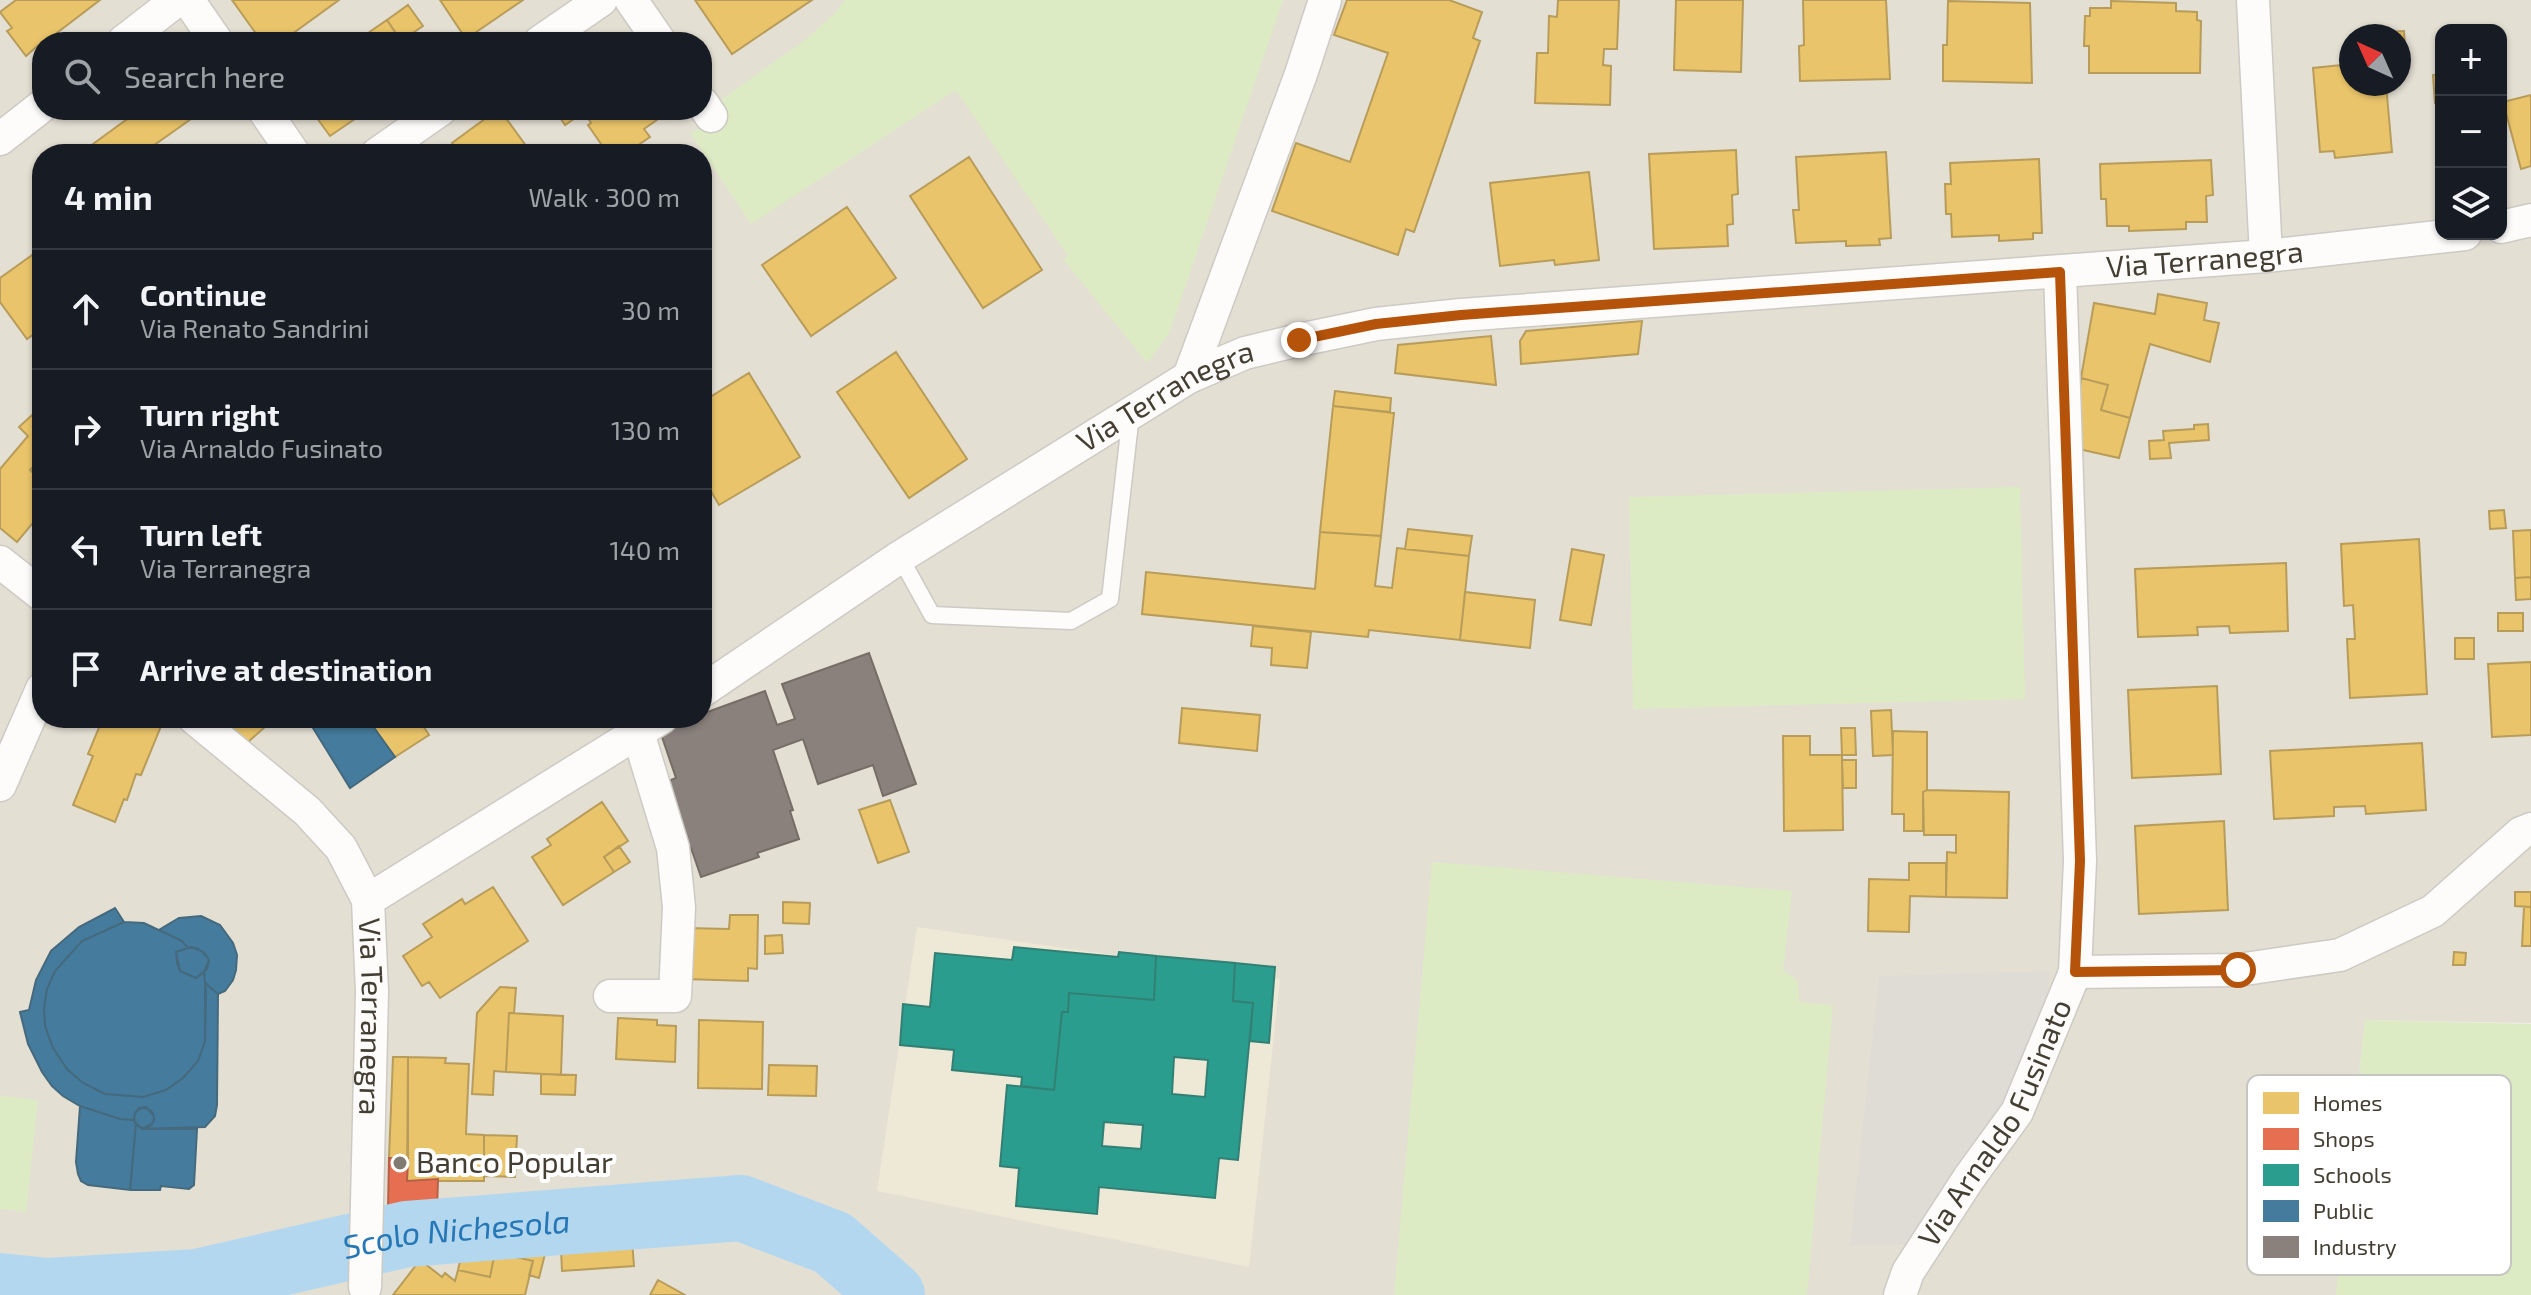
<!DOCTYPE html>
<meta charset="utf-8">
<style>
:root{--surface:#171b24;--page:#242831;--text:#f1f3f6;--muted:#9ea1a6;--line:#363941}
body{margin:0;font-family:"Exo 2",sans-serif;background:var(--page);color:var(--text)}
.controls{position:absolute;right:24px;top:24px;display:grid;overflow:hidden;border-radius:16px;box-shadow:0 2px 6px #0004}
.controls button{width:72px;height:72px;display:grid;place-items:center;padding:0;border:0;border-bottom:2px solid var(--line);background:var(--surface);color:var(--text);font:40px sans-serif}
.compass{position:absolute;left:2339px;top:24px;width:72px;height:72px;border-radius:50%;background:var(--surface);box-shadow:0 2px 6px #0004;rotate:315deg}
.stop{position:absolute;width:24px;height:24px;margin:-18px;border:6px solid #b45309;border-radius:50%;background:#fff}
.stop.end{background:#b45309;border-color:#fff;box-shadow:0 2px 8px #0008}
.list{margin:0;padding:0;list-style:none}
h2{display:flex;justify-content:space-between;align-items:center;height:104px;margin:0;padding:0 32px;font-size:34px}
h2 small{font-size:26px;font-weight:400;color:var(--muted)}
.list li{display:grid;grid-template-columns:52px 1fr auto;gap:24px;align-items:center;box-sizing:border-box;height:120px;padding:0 32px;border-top:2px solid var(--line)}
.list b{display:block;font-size:30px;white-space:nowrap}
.list p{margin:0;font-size:26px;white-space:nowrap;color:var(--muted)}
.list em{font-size:26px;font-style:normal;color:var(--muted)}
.icon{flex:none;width:44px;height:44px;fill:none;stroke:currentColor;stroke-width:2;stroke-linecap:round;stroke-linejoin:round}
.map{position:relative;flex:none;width:2531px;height:1295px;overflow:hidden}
.search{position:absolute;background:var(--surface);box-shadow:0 2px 6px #0004;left:32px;top:32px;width:680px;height:88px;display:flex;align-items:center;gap:20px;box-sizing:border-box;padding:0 28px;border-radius:32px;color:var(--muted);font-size:30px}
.panel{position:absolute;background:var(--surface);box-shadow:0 2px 6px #0004;left:32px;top:144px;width:680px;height:584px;border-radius:32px}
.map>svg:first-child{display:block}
.residential{fill:#e4dfd3;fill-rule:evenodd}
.education{fill:#eee8d7}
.green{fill:#dcebc4}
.parking{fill:#dfdcd6}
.homes{fill:#e9c46a;stroke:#b89c5a;stroke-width:2}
.shops{fill:#e76f51;stroke:#b66048;stroke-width:2}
.schools{fill:#2a9d8f;stroke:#328073;stroke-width:2;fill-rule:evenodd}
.public{fill:#457b9d;stroke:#45697d;stroke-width:2}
.industry{fill:#8a817c;stroke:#756d66;stroke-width:2}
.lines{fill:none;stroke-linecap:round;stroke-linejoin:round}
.river{stroke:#b4d7f0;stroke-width:66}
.service-casing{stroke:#cdcac4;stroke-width:19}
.minor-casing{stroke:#cdcac4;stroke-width:35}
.service{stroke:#fdfcfb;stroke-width:16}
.minor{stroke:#fdfcfb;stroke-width:32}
.route{stroke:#b45309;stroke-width:10}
.poi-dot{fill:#817b72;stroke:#fff;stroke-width:3}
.labels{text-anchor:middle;stroke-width:8;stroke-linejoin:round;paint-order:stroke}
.street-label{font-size:30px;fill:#453e33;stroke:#fff}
.poi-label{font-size:30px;fill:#453e33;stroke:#fff;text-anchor:start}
.water-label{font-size:32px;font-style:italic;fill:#2677b6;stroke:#fff}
.key{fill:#fff;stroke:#c7c5c2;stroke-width:2}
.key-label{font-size:22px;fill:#453e33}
</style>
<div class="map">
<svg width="2531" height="1295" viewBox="0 0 2531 1295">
<rect width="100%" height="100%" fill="#f0ede6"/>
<path class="residential" d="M0 0H2531V1023L2365 1020 2336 1295H0ZM2441 30H2501V234H2441ZM2351 36H2399V84H2351ZM42 42H702V110H42ZM42 154H702V718H42Z"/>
<path class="education" d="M917 927 1280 979 1249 1267 877 1191Z"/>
<path class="green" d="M845 0H1283L1169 334 1147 363 1063 259 1068 256 956 90 751 224 690 133 708 124 716 103 804 41 834 14Z
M2020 487 2025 699 1633 709 1629 497Z
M1432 862 1792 891 1783 970 1798 981 1799 1002 1833 1005 1807 1295H1394Z
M2365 1020 2531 1024V1295H2336Z
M0 1096 38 1100 26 1212 0 1209Z"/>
<path class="parking" d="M2050 971 2045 1014 2007 1102 1912 1245H1850L1879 976Z"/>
<path class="homes" d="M16 0H100L45 42H42L26 56 7 31 12 28 0 12Z
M232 0H339L281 42H262Z
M440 0H523L466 39Z
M695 0H812L732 54Z
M1347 0H1449L1482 12 1473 38 1480 41 1414 232 1406 229 1398 255 1272 211 1296 143 1350 162 1388 53 1334 35Z
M1558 0H1619L1617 49H1604L1603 65 1611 66 1610 105 1535 103 1537 53H1548L1549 16 1557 17Z
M1676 0H1743L1741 72 1674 70Z
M1803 0H1886L1890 79 1800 81 1799 46 1804 45Z
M1948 1 2030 3 2032 83 1943 81V45H1947Z
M2111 1 2176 3V11L2197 12V20L2201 21 2200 73H2089V46H2084L2085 16H2090V8H2111Z
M408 5 423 26 401 41 387 20Z
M387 20 402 42H355Z
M2404 31 2405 46 2399 47V36H2370V33Z
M2351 64V84H2386L2392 152 2335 158 2334 151 2320 152 2313 68Z
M2441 74V103H2435L2433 75Z
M2531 95V166L2521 169 2503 102Z
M131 110H195L198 114 146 151 149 154H100L93 144 134 114Z
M311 110H368L330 136Z
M497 110H500L532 154H460L452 143Z
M555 110H656L661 117 644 129 650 137 625 154H608L588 125 591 123 584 112 565 125Z
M1736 150 1738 194 1732 195 1733 224 1727 225 1728 246 1654 249 1649 154Z
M1886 152 1891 238 1879 239 1880 245 1846 246V241L1796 243 1793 210H1799L1796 157Z
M969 157 1042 270 983 308 910 196Z
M2039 159 2042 233H2033V239L1999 241V235L1952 237 1951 214H1946L1945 184H1951L1950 163Z
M2211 160 2213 195 2206 196 2207 222H2186V229L2129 231V226H2107L2106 199H2101L2100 164Z
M1589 172 1599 260 1555 265 1554 260 1500 266 1490 183Z
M847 207 896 278 811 336 762 265Z
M42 248V328L27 339 0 302V278Z
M2158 294 2207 303 2204 320 2219 323 2210 362 2150 344 2130 418 2101 410 2108 385 2081 378 2094 303 2155 314Z
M1642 321 1638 354 1521 364 1520 341 1526 331Z
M1491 336 1496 385 1395 373 1398 345Z
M896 352 967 459 909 498 837 392Z
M749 373 800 457 719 505 702 476V386L704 385 710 397Z
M2081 378 2108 385 2101 410 2130 418 2119 458 2074 448Z
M1335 391 1391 398 1390 412 1333 406Z
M42 406V457L30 470 42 481V512L17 542 0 528V469L28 436 19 427Z
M1333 406 1394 413 1381 536 1320 532Z
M2208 424 2209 440 2169 443 2171 458 2150 459 2149 441 2164 440 2163 431 2194 429V425Z
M2504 510 2506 528 2490 529 2489 511Z
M1408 529 1472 536 1469 556 1405 549Z
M2531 530V577L2515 578 2513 531Z
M1320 532 1381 536 1375 586 1392 588 1397 548 1469 556 1460 640 1369 630 1368 637 1142 614 1146 572 1315 589Z
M2419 539 2427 694 2350 698 2347 639H2355L2353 605 2344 606 2341 544Z
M1572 549 1604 555 1591 625 1560 620Z
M2286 563 2288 631 2230 633 2229 626 2197 627 2198 635 2138 637 2135 569Z
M2531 577V599L2516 600 2515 578Z
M1465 592 1535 600 1530 648 1460 640Z
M2498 613H2523V631H2498Z
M1253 626 1311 632 1307 668 1271 665 1272 648 1251 646Z
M2455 638H2474V659H2455Z
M2531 662V735L2492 737 2488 664Z
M2217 686 2221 774 2132 778 2128 690Z
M1182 708 1260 715 1257 751 1179 743Z
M1891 710 1893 755 1873 756 1871 711Z
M103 718 164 719 141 775 136 774 127 800 124 799 115 822 73 805 93 756 88 754Z
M217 718H275L247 743Z
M367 718H418L429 735 395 757Z
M1841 728H1855L1856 755H1842Z
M1893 731 1927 732V790L1923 792V831H1904V814H1892Z
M1783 736H1810V755H1842L1843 830 1784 831Z
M2422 743 2426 810 2366 814 2365 806 2334 807V816L2274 819 2270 751Z
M1842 760H1856V788H1843Z
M1927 790 2009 792 2007 898 1946 897 1947 852 1956 853V835H1924L1923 792Z
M890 800 909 852 878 863 859 810Z
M602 802 628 841 604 857 614 872 563 905 532 857 551 845 547 839Z
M2224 821 2228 910 2139 914 2135 826Z
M619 846 630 862 614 872 604 857Z
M1909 863H1946V897L1910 896 1909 932 1868 931 1869 879 1909 880Z
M493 887 528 941 440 998 429 982 422 986 403 956 432 937 423 924 462 899 465 904Z
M2515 892H2531V907L2515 906Z
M783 902 810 903 809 924 783 923Z
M2524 907H2531V946H2522Z
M730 915H758L757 969 748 968V981L685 979 687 928 729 929Z
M782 935 783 953 765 954V936Z
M2454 952 2466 953 2465 965H2453Z
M500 987 516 988 514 1013H509L506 1072 494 1071 493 1095 472 1094 477 1013Z
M509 1013 563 1016 561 1075 506 1072Z
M618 1018 657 1020V1025L676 1026 675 1062 616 1059Z
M699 1020 763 1022 762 1089 698 1088Z
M393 1057H408V1159L389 1158Z
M408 1057 446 1058 445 1063 469 1064 466 1134 484 1135V1181H407Z
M769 1065 817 1066 816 1096 768 1095Z
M541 1074 576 1075 575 1095 541 1094Z
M484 1135 517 1136 515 1177 484 1176Z
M631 1228 634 1266 562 1271 561 1249 564 1248 563 1238 589 1236 588 1231Z
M465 1238H486L505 1244 502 1254 495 1252 490 1277 458 1270Z
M513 1246 545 1254 539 1278 529 1275 533 1261 511 1256Z
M495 1252 533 1261 525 1295H393L420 1260 442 1277 445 1273 455 1281 458 1270 490 1277Z
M658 1280 685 1295H650Z"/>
<path class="shops" d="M389 1158 408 1159 407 1181 438 1179 437 1211 388 1209Z"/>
<path class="schools" d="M1014 947 1118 957 1119 952 1156 956 1154 1000 1069 993 1068 1012H1062L1054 1090 1021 1086 1022 1077 952 1070 954 1050 900 1045 903 1004 930 1007 935 953 1012 960Z
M1156 956 1235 963 1233 1001 1253 1003 1238 1160 1219 1158 1215 1198 1099 1187 1097 1214 1016 1206 1019 1168 1000 1166 1007 1085 1054 1090 1062 1012H1068L1069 993 1154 1000ZM1174 1057 1208 1060 1205 1097 1172 1094ZM1104 1122 1143 1125 1141 1149 1102 1146Z
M1235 963 1275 967 1269 1043 1250 1041 1253 1003 1233 1001Z"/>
<path class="public" d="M319 718H367L395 757 350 788 310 723Z
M115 908 124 922 82 941 55 971 47 989 44 1008 45 1026 53 1048 67 1069 83 1083 105 1094 143 1097 166 1090 183 1078 198 1061 205 1041V983L218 994 217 1105 215 1116 205 1127 142 1129 152 1124 154 1120V1116L146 1107 139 1108 135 1113 134 1120 120 1119 80 1106 63 1096 52 1086 42 1072 28 1044 20 1012 29 1010 36 980 51 951 79 927Z
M201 916 220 925 233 943 237 955 236 970 233 980 225 991 218 994 205 983 204 972 209 960 205 954 197 948H188L182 941 159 930 179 918Z
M124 922 144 923 182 941 188 948 176 952 180 971 196 978 204 972 206 992 205 1041 198 1061 183 1078 166 1090 143 1097 105 1094 83 1083 67 1069 53 1048 45 1026 44 1008 47 989 55 971 82 941Z
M191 947 202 951 209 960 207 969 196 978 180 971 177 963 176 952Z
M80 1106 120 1119 134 1120 136 1123 130 1190 88 1185 81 1181 78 1174 76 1162Z
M134 1118a10 10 0 1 1 20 0a10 10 0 1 1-20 0Z
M136 1123 142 1129H197L194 1185 189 1189 161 1186 160 1190H130Z"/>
<path class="industry" d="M869 653 916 784 883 796 873 765 818 784 803 739 773 750 793 810 790 811 799 839 757 853 759 857 701 877 691 848 686 849 663 783 676 778 660 731 685 722 684 720 690 718H702V714L765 691 777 725 795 719 782 684Z"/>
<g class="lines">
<path class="river" id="s1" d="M0 1286 47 1291 197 1282 407 1234 741 1208 833 1243 892 1295"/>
<defs>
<path id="service" d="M900 557 932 615 1071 621 1110 599 1131 414"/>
<g id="minor">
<path d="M188 0 217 42"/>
<path d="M631 0 660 42"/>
<path d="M2253 0 2266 256"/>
<path d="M123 42 177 0"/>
<path d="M540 42 601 0"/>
<path d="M702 103 711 116"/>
<path d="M264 110 294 154"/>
<path d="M0 139 42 106"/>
<path d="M377 154 440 110"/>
<path d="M2501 227 2531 220"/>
<path d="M1189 377 1301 74 1325 0"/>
<path d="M0 562 42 595"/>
<path id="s2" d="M702 691 900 557 1189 377 1245 353 1299 340 1376 324 1461 315 2266 256 2465 234"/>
<path id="s3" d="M194 718 307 811 341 848 368 900 372 992 365 1287"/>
<path d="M0 785 42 689"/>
<path d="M368 900 661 718"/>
<path d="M2075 972 2238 970 2340 955 2433 911 2521 833 2531 829"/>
<path d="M610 996H675L679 907 673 848 638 733 629 718"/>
<path id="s4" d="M1900 1295 1908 1272 1969 1178 2017 1112 2075 972 2080 861 2060 272"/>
</g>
</defs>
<use href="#service" class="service-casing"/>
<use href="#minor" class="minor-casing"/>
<use href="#service" class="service"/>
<use href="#minor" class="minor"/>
</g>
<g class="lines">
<path class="route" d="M1299 340 1376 324 1461 315 2060 272 2080 861 2075 972 2238 970"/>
</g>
<circle class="poi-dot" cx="400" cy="1163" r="8"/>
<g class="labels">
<g class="street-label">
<text dy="10" stroke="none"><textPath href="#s2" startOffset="1606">Via Terranegra</textPath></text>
<text dy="10" stroke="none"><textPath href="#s2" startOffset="550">Via Terranegra</textPath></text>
<text dy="10" stroke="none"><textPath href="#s3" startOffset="372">Via Terranegra</textPath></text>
<text dy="10" stroke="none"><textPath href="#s4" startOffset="198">Via Arnaldo Fusinato</textPath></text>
</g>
<g class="poi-label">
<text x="416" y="1173">Banco Popular</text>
</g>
<g class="water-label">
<text dy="11" stroke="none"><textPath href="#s1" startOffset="462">Scolo Nichesola</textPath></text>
</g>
</g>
<rect x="2247" y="1075" width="264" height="200" rx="12" class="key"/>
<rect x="2263" y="1092" width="36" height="22" fill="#e9c46a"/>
<rect x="2263" y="1128" width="36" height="22" fill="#e76f51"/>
<rect x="2263" y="1164" width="36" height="22" fill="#2a9d8f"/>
<rect x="2263" y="1200" width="36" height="22" fill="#457b9d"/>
<rect x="2263" y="1236" width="36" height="22" fill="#8a817c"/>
<g class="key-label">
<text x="2313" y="1111">Homes</text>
<text x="2313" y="1147">Shops</text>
<text x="2313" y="1183">Schools</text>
<text x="2313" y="1219">Public</text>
<text x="2313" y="1255">Industry</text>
</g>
</svg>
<div class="controls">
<button>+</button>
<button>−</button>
<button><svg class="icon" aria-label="layers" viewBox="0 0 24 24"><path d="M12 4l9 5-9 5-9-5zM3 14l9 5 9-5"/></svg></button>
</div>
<svg class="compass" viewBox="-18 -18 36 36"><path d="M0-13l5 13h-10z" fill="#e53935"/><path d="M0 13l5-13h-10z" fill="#9ea1a6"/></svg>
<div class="stop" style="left:2238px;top:970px"></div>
<div class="stop end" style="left:1299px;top:340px"></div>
<div class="search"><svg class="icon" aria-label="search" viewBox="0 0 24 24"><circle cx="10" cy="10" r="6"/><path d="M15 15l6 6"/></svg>Search here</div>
<section class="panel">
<h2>4 min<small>Walk · 300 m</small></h2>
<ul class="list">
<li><svg class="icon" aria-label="ahead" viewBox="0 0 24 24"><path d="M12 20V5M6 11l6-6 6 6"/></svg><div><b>Continue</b><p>Via Renato Sandrini</p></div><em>30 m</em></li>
<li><svg class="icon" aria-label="right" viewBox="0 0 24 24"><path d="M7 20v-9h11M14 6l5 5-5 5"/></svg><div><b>Turn right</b><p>Via Arnaldo Fusinato</p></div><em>130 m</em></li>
<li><svg class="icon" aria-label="left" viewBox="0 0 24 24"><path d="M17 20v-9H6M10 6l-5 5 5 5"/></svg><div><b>Turn left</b><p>Via Terranegra</p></div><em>140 m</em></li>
<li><svg class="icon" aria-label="arrive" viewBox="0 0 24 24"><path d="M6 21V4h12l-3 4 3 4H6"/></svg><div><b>Arrive at destination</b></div></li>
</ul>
</section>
</div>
